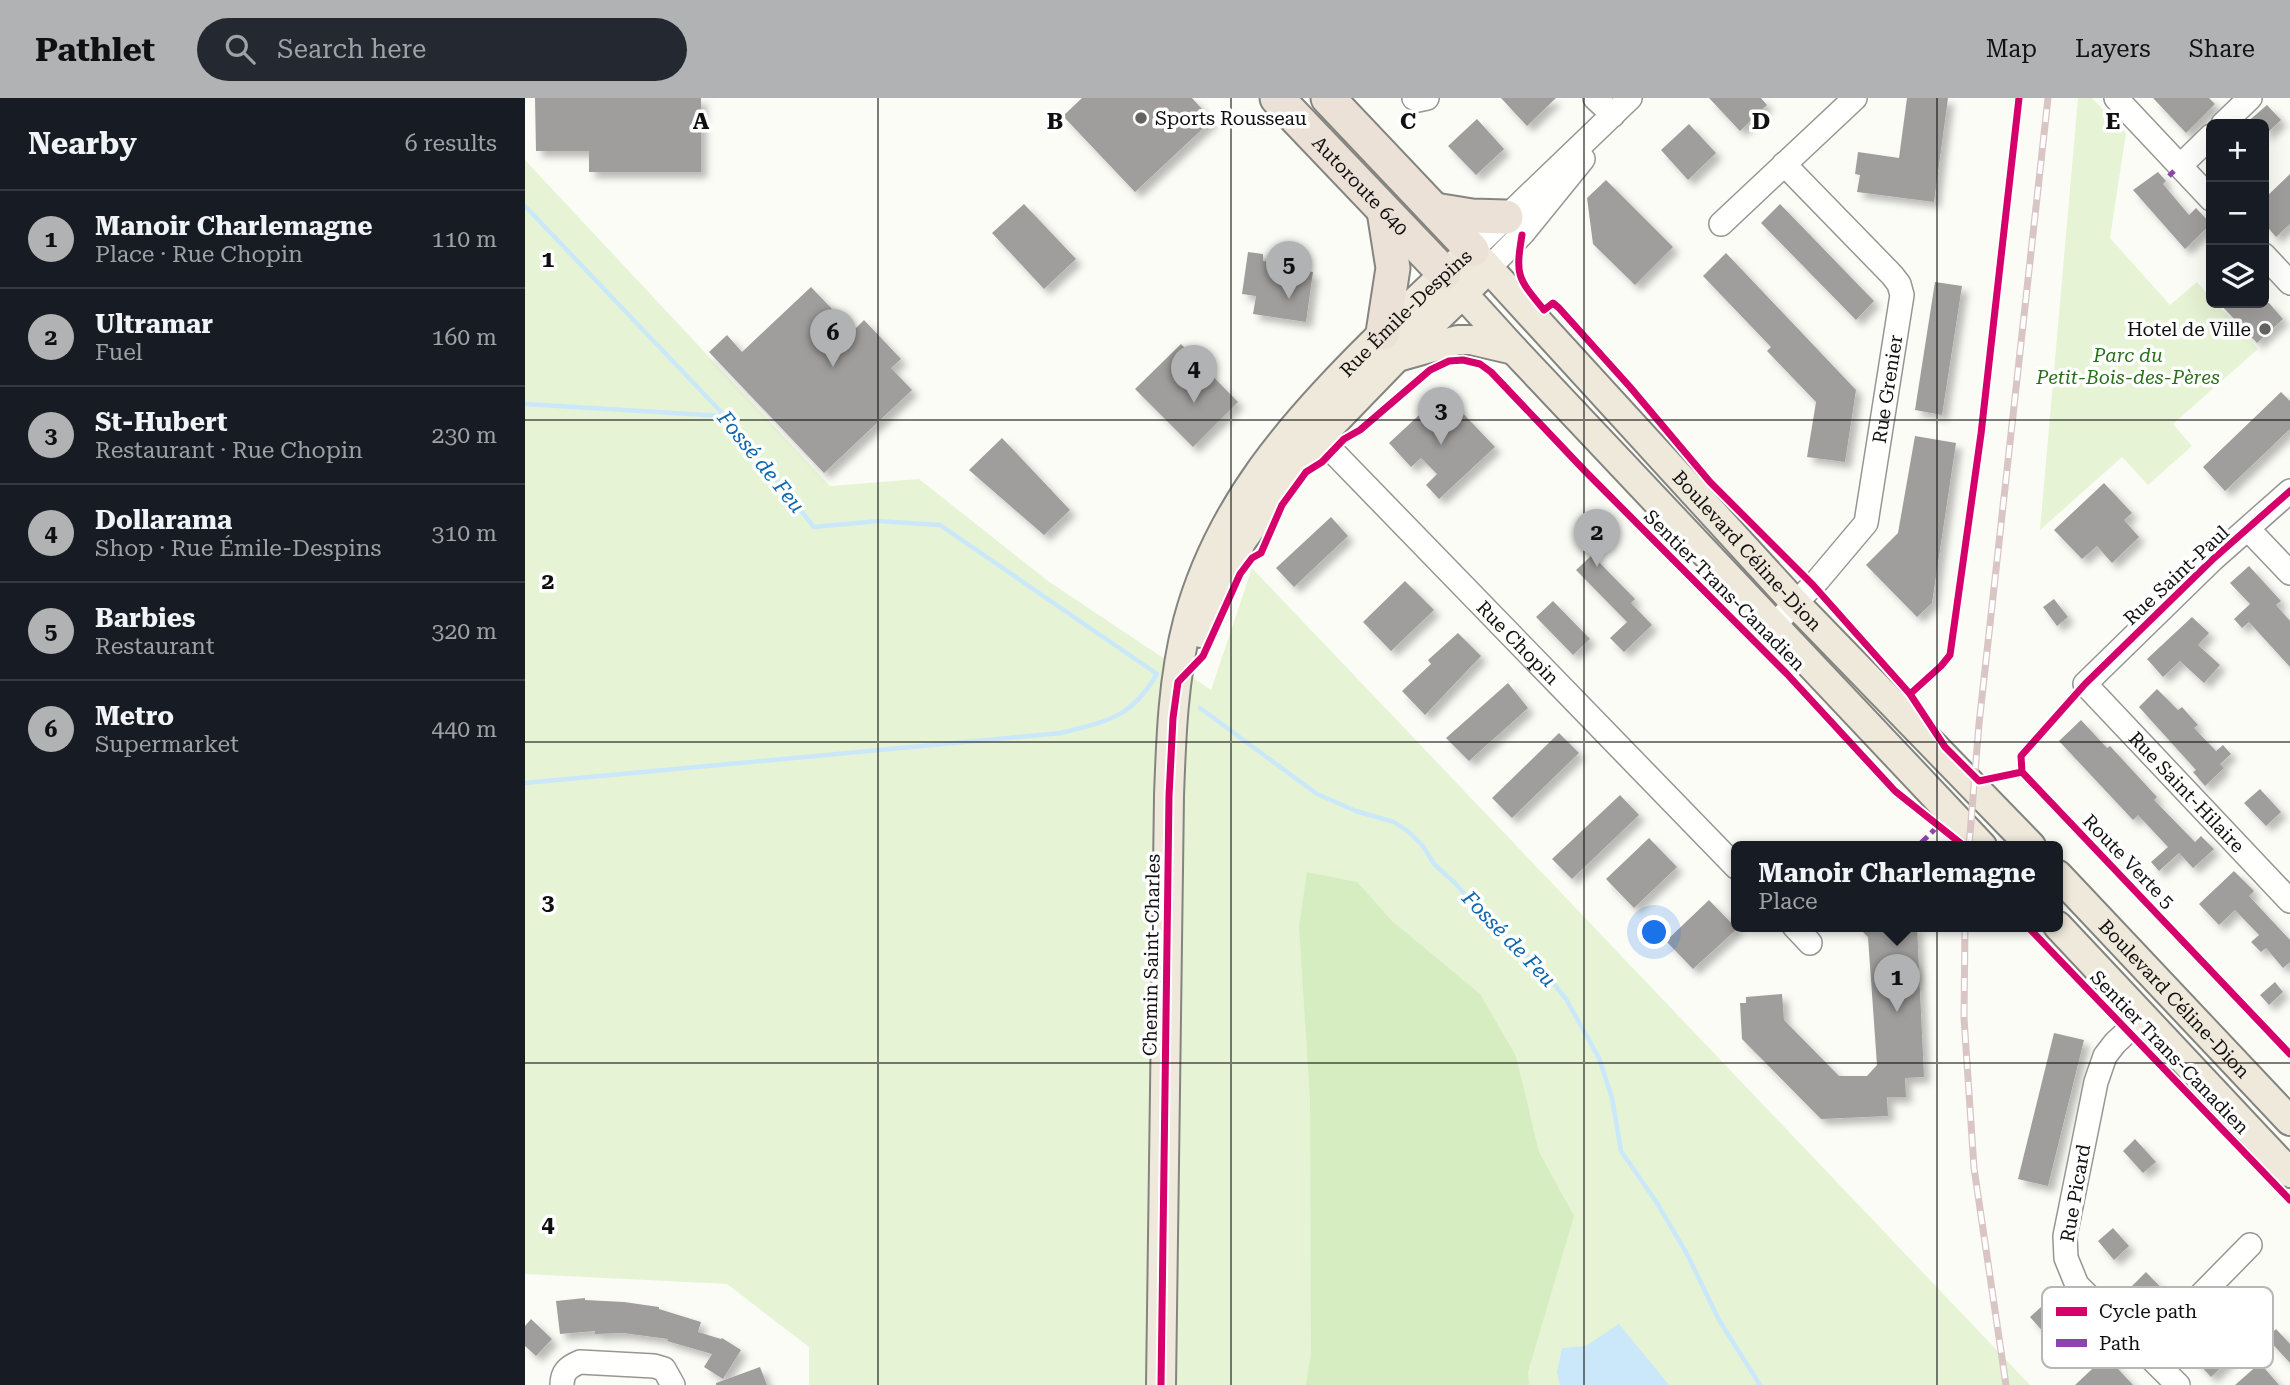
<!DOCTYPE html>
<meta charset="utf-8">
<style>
:root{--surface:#171b24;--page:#242831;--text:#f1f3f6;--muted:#9ea1a6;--line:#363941;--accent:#b1b2b3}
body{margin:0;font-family:"Roboto Serif",serif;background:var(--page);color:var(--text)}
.controls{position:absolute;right:21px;top:21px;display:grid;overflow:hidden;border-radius:10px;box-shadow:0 7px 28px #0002}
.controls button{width:63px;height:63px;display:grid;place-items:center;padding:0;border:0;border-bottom:2px solid var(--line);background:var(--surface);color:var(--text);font:35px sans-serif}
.you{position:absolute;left:1130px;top:835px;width:24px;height:24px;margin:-18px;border:5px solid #fff;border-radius:50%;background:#1a73e8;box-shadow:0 0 0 10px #1a73e833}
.badge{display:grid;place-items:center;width:46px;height:46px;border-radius:50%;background:var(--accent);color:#111;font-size:23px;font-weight:700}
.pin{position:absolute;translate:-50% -58px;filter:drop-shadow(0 2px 4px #0008)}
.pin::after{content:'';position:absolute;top:37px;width:24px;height:21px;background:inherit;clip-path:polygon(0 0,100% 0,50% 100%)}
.popup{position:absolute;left:1206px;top:743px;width:332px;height:91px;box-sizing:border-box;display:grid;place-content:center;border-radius:10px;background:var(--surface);filter:drop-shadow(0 2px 5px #0005);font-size:23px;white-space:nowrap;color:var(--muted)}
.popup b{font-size:26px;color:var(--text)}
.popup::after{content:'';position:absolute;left:50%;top:100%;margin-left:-14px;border:14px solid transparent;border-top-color:var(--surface)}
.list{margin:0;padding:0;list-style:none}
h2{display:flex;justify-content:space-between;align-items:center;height:91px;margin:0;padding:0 28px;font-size:30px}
h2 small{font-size:23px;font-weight:400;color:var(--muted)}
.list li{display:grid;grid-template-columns:46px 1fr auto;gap:21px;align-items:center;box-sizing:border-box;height:98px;padding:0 28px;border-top:2px solid var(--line)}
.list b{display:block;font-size:26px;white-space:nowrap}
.list p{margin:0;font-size:23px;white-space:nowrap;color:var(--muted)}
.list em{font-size:23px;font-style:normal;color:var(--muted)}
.icon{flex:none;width:38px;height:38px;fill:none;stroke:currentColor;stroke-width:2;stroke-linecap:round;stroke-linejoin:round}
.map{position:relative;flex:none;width:1765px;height:1287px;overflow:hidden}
header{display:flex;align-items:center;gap:42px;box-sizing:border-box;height:98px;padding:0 35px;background:var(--accent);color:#111}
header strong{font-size:33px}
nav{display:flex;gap:38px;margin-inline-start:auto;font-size:24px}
.search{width:490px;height:63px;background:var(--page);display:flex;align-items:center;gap:18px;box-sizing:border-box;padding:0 24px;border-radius:38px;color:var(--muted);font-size:26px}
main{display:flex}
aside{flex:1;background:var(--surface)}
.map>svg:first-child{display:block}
.green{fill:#e6f4d5}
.forest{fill:#d6edc2}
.water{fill:#cae8fa}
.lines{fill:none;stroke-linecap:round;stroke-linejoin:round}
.stream{stroke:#cae8fa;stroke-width:4.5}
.building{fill:#a09e9c;filter:url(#shadow)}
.minor-casing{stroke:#969694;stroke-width:26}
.major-casing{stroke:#848481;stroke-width:32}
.highway-casing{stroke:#848481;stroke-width:37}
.minor{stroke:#fffffe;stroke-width:23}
.major{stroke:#eee9da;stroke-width:28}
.highway{stroke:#ece1d6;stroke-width:33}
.rail-casing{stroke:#dac5c5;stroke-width:7}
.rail{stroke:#fff;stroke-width:4.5;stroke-dasharray:13;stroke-linecap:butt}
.quiet{stroke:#8e44ad;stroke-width:5;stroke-dasharray:10 5;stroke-linecap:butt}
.cycleway-casing{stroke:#fff;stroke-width:11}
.cycleway{stroke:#d6006c;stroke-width:7}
.grid{fill:none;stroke:#101010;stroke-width:2;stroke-opacity:0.55}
.poi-dot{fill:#636361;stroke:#fff;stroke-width:2.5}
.labels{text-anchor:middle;stroke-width:7;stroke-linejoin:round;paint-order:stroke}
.poi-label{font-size:19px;fill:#101010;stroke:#fff;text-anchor:start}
.street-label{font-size:19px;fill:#101010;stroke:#fff}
.park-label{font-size:19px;font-style:italic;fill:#2b6f1a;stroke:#fff}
.water-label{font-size:21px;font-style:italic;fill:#0e67ae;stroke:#fff}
.key{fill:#fff;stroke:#b7b7b7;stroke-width:2}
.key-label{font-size:19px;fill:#101010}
.grid-label{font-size:23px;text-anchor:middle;font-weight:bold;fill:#101010;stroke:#fff;stroke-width:7;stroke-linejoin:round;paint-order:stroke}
</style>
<header>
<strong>Pathlet</strong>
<div class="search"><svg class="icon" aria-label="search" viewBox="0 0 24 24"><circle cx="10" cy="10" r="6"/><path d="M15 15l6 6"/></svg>Search here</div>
<nav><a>Map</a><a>Layers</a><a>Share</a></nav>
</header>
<main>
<aside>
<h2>Nearby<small>6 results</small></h2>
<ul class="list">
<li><span class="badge">1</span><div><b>Manoir Charlemagne</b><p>Place · Rue Chopin</p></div><em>110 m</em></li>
<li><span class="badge">2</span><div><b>Ultramar</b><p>Fuel</p></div><em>160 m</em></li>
<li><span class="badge">3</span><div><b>St-Hubert</b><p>Restaurant · Rue Chopin</p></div><em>230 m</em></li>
<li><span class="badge">4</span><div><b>Dollarama</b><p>Shop · Rue Émile-Despins</p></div><em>310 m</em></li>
<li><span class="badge">5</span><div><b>Barbies</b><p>Restaurant</p></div><em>320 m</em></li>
<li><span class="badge">6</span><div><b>Metro</b><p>Supermarket</p></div><em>440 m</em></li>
</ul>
</aside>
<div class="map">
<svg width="1765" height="1287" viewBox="0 0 1765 1287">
<defs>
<filter id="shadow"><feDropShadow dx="6" dy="6" stdDeviation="3.5" flood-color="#0004"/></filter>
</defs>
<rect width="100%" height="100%" fill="#fcfcf7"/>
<path class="green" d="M1553 0H1567L1601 35 1585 140 1645 207 1672 184 1686 200V205H1691L1733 251 1648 326 1667 348 1623 387 1597 359 1515 432Z
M0 62 305 388 394 381 523 483 686 592 727 470 1505 1287H284V1249L202 1186 0 1176Z"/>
<path class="forest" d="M782 774 832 784 867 823 955 896 991 958 1014 1054 1049 1118 1003 1274 1004 1287H781L786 1255 785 1001 774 829Z"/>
<path class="water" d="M1094 1226 1144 1287H1035L1032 1274 1037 1250 1061 1248Z"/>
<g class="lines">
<path class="stream" d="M0 108 200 318 289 429 353 423 415 427 632 576C606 620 583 623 536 635L0 685
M0 306 198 318
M675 610 792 696 831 713 869 724 884 734 898 748 909 766 930 785 966 826 1019 873 1041 901 1074 960 1087 1000 1096 1053 1132 1105 1162 1156 1194 1222 1235 1287"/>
</g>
<path class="building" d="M10 0H176V74H64V53H11Z
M557 0H667L687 22 610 94 538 18Z
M976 0H1031L1002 28Z
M1184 0H1236L1242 7 1215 33Z
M1382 0H1423L1409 104 1332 94 1335 77 1330 76 1333 54 1374 60Z
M1628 0H1684L1690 6 1661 35Z
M1742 7 1756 22 1739 38V26H1720Z
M952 21 979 51 951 77 923 48Z
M1164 26 1191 55 1163 82 1136 52Z
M1633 74 1641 83 1638 86 1664 117 1671 110 1686 126 1660 151 1608 92Z
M1765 76V126L1751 139 1739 125V101Z
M1081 82 1148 149 1110 187 1068 146 1062 100Z
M499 106 551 161 519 191 467 135Z
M1255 106 1349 203 1331 222 1236 125Z
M723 154 738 156V163L759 166 758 170 788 174 781 224 728 216 731 198 717 196Z
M1201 155 1331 292 1320 364 1282 359 1291 304 1242 253 1246 249 1178 178Z
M1410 184 1437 188 1417 317 1390 312Z
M286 189 328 233 339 222 376 261 366 270 387 292 299 375 184 254 202 237 217 254Z
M1694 205H1744L1758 221 1732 245Z
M656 246 713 304 668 349 610 291Z
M1756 294 1765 303V331L1700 393 1678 369Z
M905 307H930L970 349 914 401 901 387 912 376 896 360 886 369 864 345Z
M1390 338 1431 345 1407 505 1392 519 1341 467 1373 435Z
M477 340 545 412 519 437 444 372Z
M1579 385 1607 415 1599 422 1614 439 1587 465 1572 448 1557 461 1529 432Z
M806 419 823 438 769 489 751 470Z
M1067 457 1110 501 1106 505 1127 527 1099 554 1085 540 1102 524 1051 472Z
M1724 468 1756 503 1751 507 1765 523V569L1724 524 1717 530 1709 521 1725 506 1705 485Z
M880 483 909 512 866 553 838 524Z
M1529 501 1543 519 1532 528 1518 509Z
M1028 503 1065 541 1048 557 1011 519Z
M1667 519 1684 535 1673 547 1695 567 1679 585 1655 563 1638 579 1622 561Z
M933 535 956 558 900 617 877 593 906 566 903 562Z
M983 585 1003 610 944 663 921 640Z
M1632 591 1653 612 1657 609 1673 627 1669 630 1691 653 1698 647 1706 656 1695 666 1699 670 1680 688 1668 674 1671 672 1614 609Z
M1556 622 1582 650 1585 648 1632 699 1629 702 1670 744 1676 738 1689 751 1668 770 1654 755 1634 773 1626 764 1643 749 1613 717 1608 722 1534 643Z
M1034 635 1054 655 987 720 967 700Z
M1735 691 1756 714 1741 728 1719 705Z
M1095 697 1114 717 1047 781 1027 761Z
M1124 740 1152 769 1109 810 1081 781Z
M1709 773 1729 793 1724 798 1765 842V864L1758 870 1741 850 1736 854 1726 844 1734 837 1710 812 1694 827 1674 806Z
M1184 802 1212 831 1168 871 1141 843Z
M1332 828H1392L1399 979 1380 980 1381 999H1362L1363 1018 1296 1021 1217 941 1215 905H1221V899L1257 896 1259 922 1314 978H1342L1352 967 1343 839Z
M1750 884 1758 894 1744 907 1735 897Z
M1529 935 1559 942 1523 1088 1493 1081Z
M1610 1041 1631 1064 1618 1075 1598 1053Z
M1588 1130 1604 1148 1589 1162 1573 1143Z
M1621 1174 1647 1201 1629 1218 1603 1192Z
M60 1200V1202L99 1204 134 1209V1211L176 1224 173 1234 196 1241 197 1240 216 1252 198 1281 179 1269 187 1256 142 1243 143 1241 98 1235 70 1236V1233L35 1236 31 1203Z
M1526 1200 1564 1242 1550 1254 1545 1248 1537 1255 1505 1219Z
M6 1221 27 1241 11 1258 0 1248V1228Z
M1751 1231 1765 1246V1265L1742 1240Z
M1676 1234 1704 1262 1686 1279 1659 1250Z
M1581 1258 1608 1287H1550Z
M1735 1265 1754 1287H1710Z
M235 1269 242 1287H191V1285Z"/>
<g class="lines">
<defs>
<g id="minor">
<path d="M889 0 893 2 902 0"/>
<path d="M1070 0 1088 17"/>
<path d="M1591 0 1686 101"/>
<path d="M1698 26 1725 0"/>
<path d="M1655 68 1686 38"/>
<path d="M1196 126 1330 0"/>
<path d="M947 152 1105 0"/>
<path d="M1739 157 1765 185"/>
<path d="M964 170 998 135 1058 61"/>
<path id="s1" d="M782 327 1211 769"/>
<path id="s2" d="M1765 393 1687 462 1560 586 1765 803"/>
<path d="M1723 431 1765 475"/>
<path id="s3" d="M1249 527 1293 482 1341 425 1377 197 1374 186 1367 177 1259 66"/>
<path d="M1269 828 1285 845"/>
<path d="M1618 919 1590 945 1580 958 1571 984 1540 1138 1541 1160 1552 1187 1653 1287"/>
<path d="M1620 1254 1725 1147"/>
<path d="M37 1287C37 1274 43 1269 55 1264L129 1268 139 1271 148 1287"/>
</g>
<g id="major">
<path d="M919 175 989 252 1457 748"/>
<path d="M876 258 933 242H946L989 252"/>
<path d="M676 535 716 444 780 354 872 259 952 182"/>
<path id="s4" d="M1533 777 1765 1023"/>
<path d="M1533 828 1765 1075"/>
<path id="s5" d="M636 1287 644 698C646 640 648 580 663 523 694 408 767 325 850 243 881 212 913 181 947 152L1271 506 1506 748"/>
</g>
<g id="highway">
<path id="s6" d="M752 0 919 175"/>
<path d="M803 0 947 152"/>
<path d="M910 112 947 118 981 119"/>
<path d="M858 235 868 170 859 113"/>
</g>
</defs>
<use href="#minor" class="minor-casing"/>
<use href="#major" class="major-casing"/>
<use href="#highway" class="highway-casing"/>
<use href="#minor" class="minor"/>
<use href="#major" class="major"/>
<use href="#highway" class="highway"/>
<defs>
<path id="rail" d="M1444 748 1454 626 1523 0
M1440 828 1439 920 1449 1070 1481 1287"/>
</defs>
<use href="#rail" class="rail-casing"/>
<use href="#rail" class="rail"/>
<path class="quiet" d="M1644 78 1649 73
M1366 747H1394L1414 727"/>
<defs>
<path id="cycleway" d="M997 137C990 179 993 180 1019 212L1028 205 1034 210 1105 289 1185 384 1288 487 1385 596 1420 649 1454 683 1497 674
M1765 393 1687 462 1560 586 1496 658 1497 674 1765 956
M1385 596 1416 568 1425 557 1456 336 1494 0
M1502 828 1765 1102
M636 1287 644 698 648 620 653 584 678 558 715 476 727 460 736 455 757 407 776 381 781 374 797 364 819 341 835 332 905 272 924 263 938 262 955 266 966 274 1059 372 1262 576 1370 693 1439 748"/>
</defs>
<use href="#cycleway" class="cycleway-casing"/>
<use href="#cycleway" class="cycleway"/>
</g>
<path class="grid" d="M353 0V1287M706 0V1287M1059 0V1287M1412 0V1287M0 322H1765M0 644H1765M0 965H1765"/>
<g class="poi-dot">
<circle cx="616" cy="20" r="7"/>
<circle cx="1740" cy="231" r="7"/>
</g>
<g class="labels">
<g class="poi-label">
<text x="630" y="27">Sports Rousseau</text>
<text x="1726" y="238" text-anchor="end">Hotel de Ville</text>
</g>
<g class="street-label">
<text dy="7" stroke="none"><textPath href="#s6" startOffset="121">Autoroute 640</textPath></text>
<text dy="7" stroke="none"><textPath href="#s5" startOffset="1148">Rue Émile-Despins</textPath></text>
<text dy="7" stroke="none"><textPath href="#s3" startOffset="273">Rue Grenier</textPath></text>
<text dy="7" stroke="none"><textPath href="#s5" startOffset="1647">Boulevard Céline-Dion</textPath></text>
<text transform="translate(1651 477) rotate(-43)" y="7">Rue Saint-Paul</text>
<text transform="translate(1200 492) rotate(45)" y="7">Sentier Trans-Canadien</text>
<text dy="7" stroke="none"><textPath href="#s1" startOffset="303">Rue Chopin</textPath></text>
<text dy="7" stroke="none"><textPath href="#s2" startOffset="430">Rue Saint-Hilaire</textPath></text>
<text transform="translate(1604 763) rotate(46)" y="7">Route Verte 5</text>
<text transform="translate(626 857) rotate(-89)" y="7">Chemin Saint-Charles</text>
<text dy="7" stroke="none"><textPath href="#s4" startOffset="170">Boulevard Céline-Dion</textPath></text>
<text transform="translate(1645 954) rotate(46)" y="7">Sentier Trans-Canadien</text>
<text transform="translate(1550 1095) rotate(-80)" y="7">Rue Picard</text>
</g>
<g class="park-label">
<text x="1603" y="264">Parc du<tspan x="1603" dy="22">Petit-Bois-des-Pères</tspan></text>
</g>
<g class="water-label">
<text transform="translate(236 364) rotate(51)" y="7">Fossé de Feu</text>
<text transform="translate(984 841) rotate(46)" y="7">Fossé de Feu</text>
</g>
</g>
<rect x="1517" y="1189" width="231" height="81" rx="10" class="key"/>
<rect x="1531" y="1209" width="31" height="9" fill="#d6006c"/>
<rect x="1531" y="1241" width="31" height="8" fill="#8e44ad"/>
<g class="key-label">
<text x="1574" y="1220">Cycle path</text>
<text x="1574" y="1252">Path</text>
</g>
<g class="grid-label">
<text x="176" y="31">A</text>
<text x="530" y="31">B</text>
<text x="883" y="31">C</text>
<text x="1236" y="31">D</text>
<text x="1588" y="31">E</text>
<text x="23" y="169">1</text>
<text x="23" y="491">2</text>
<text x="23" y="812">3</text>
<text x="23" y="1134">4</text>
</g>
</svg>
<div class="controls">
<button>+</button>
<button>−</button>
<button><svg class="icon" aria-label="layers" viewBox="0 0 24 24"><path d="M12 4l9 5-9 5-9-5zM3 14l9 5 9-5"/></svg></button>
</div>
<div class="you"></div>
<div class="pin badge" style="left:1372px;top:914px">1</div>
<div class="popup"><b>Manoir Charlemagne</b>Place</div>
<div class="pin badge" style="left:1072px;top:469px">2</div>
<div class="pin badge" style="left:916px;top:347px">3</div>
<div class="pin badge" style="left:669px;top:305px">4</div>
<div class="pin badge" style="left:764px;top:201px">5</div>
<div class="pin badge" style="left:308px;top:269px">6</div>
</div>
</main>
